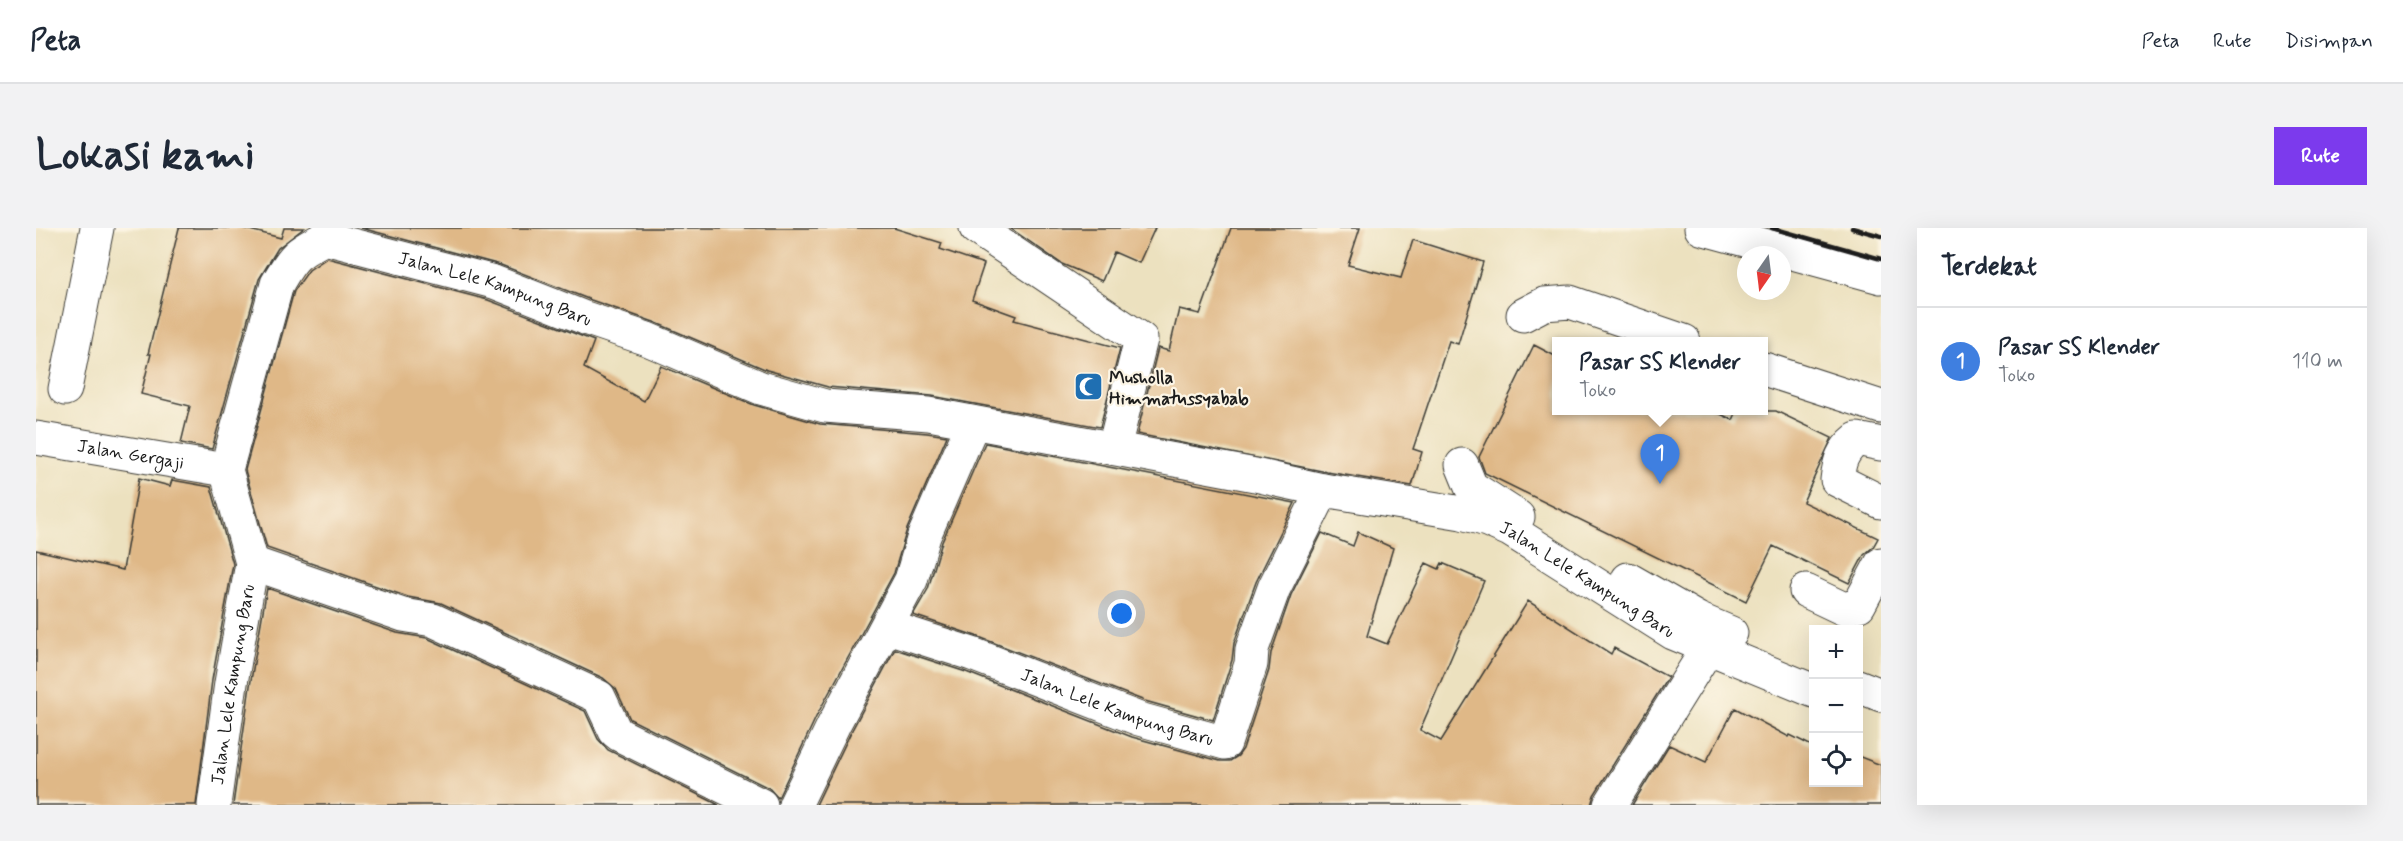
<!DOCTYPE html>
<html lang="id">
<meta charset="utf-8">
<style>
:root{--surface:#fff;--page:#f2f2f3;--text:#1f2937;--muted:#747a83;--line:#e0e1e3;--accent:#7c3aed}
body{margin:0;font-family:Mynerve,sans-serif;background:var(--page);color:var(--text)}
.controls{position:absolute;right:18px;bottom:18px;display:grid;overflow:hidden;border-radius:0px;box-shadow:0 6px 24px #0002}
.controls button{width:54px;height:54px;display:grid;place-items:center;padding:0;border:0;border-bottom:2px solid var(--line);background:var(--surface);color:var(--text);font:30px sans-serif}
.compass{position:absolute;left:1701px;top:18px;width:54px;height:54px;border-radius:50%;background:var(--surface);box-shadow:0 6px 24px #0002;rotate:194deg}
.you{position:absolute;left:1086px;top:386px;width:21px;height:21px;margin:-15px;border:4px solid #fff;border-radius:50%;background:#1a73e8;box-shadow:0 0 0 9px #1a73e833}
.badge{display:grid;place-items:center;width:39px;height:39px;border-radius:50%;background:var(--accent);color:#fff;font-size:20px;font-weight:700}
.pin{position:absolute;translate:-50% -50px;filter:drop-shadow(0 2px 3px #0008)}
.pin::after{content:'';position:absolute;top:32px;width:21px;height:18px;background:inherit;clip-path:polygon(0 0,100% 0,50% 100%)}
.popup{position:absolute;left:1516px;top:109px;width:216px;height:78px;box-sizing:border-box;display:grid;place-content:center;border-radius:0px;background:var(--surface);filter:drop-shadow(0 2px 4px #0005);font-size:20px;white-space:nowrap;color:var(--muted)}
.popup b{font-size:22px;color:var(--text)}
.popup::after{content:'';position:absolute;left:50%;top:100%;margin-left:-12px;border:12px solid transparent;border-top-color:var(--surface)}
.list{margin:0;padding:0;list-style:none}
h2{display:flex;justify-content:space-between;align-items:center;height:78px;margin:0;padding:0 24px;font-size:26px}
h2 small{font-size:20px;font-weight:400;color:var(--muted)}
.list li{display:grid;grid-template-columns:39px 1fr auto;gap:18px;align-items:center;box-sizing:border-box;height:108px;padding:0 24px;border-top:2px solid var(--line)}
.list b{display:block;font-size:22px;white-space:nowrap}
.list p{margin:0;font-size:20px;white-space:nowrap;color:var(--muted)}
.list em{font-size:20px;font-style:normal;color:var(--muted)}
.icon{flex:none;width:33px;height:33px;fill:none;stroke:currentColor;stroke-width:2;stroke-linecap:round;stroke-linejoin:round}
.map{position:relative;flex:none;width:1845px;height:577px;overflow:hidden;border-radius:0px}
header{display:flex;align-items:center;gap:36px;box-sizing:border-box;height:84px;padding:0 30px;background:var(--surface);border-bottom:2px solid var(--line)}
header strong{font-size:28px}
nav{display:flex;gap:33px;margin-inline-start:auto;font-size:21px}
.intro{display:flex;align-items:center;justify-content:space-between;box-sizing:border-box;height:144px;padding:0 36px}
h1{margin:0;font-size:42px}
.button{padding:15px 27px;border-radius:0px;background:var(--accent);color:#fff;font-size:21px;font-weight:700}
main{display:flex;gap:36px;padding:0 36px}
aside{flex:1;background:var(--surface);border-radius:0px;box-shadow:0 6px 24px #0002}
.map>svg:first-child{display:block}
.building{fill:#dfb887}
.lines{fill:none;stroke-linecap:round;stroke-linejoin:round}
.minor-casing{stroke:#3b3a34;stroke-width:35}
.minor{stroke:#fff;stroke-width:33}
.rail{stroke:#1c1c1c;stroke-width:4.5}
.labels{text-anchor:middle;stroke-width:4.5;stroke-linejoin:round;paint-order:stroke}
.street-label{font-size:18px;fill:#1c1c1c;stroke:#fcf5e5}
.poi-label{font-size:18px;font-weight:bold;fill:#1c1c1c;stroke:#fcf5e5;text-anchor:start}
</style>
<header>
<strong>Peta</strong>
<nav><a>Peta</a><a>Rute</a><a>Disimpan</a></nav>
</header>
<div class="intro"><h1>Lokasi kami</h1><a class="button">Rute</a></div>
<main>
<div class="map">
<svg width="1845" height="577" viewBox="0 0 1845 577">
<rect width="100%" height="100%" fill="#fcf5e5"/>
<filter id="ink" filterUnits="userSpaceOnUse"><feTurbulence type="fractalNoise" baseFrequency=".0167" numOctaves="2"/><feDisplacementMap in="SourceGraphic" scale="12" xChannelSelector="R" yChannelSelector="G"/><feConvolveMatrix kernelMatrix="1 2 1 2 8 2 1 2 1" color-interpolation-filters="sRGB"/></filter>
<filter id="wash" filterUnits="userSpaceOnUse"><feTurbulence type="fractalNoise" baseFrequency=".008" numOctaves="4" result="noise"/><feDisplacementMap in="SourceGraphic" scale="24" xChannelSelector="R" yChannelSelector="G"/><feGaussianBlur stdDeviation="1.35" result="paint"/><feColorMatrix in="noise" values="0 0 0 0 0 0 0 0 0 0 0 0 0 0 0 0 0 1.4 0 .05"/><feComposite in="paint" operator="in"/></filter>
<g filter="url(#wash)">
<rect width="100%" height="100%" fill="#ece1bf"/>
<g id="blocks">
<path class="building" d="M143 0H206L245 10 248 0H268L242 20 223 51 176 221 145 215 154 178 105 166 115 126H112Z
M325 0H858L906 15 904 21 948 36 936 72 980 88 978 92 1084 120 1064 199 896 168 792 159 731 142 618 94 555 72 465 37Z
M974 0H1119L1103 35 1078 24 1066 53 1026 36Z
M1195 0H1324L1312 37 1365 50 1377 12 1447 34 1422 116 1413 113 1377 221 1386 224 1376 258 1291 244 1101 206 1122 120 1133 123 1143 81 1164 86Z
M291 30 452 72 558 113 548 140 608 173 625 138 718 177 784 196 891 205 911 208 871 301 858 345 781 487 742 570 733 560 594 491 580 461 567 450 405 375 372 369 231 320 209 242 258 63 273 42Z
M1498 117 1521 129V183H1678L1697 192 1701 183H1740L1796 210 1767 274 1842 310 1837 319 1828 327 1813 355 1737 318 1710 373 1449 245 1443 229Z
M949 215 1259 275 1220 354 1198 415 1196 432 1177 492 1109 473 943 409 877 387 892 361 906 314Z
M103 250 134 258 136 252 175 259 197 336 176 452 160 577H0V322L87 342Z
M1322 304 1357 320 1331 408 1351 416 1390 335 1403 341 1406 335 1448 353 1384 502 1405 513 1492 373 1575 426 1578 420 1632 449 1558 567 1555 577H780L815 504 859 421 930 444 1096 509 1184 533H1194L1202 528 1207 521 1233 442 1235 425 1255 367 1286 305 1317 318Z
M231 360 361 405 391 410 549 483 562 511 572 522 683 577H197L214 458Z
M1699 480 1753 509 1754 507 1778 519V555H1822V528L1845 537V577H1596L1633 517 1670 534Z"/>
</g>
</g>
<g filter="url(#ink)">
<use href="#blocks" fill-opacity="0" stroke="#3b3a34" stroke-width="1.5"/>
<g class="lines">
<defs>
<g id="minor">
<path d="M940 0 1105 111 1078 220"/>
<path d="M1665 0 1845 49"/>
<path d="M1487 87 1508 76 1534 74 1648 113"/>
<path d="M1728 141 1845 179"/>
<path d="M29 161 61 0"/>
<path id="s1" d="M0 210 190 242"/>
<path d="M1845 216 1821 211C1806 223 1803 234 1801 252L1845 274"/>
<path d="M1426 237 1435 259 1482 289"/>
<path d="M216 335 367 387 397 392 559 467 563 469 579 503 584 507 725 577"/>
<path d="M1592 351 1662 391 1695 405"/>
<path d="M1770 363 1808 381 1823 377 1845 336"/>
<path id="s2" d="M852 399 936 426 1103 491 1189 515 1215 436 1216 421 1238 360 1287 262"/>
<path d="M1822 458 1845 467"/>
<path id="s3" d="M178 577 195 455 216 335 190 242 241 56C257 28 260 25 289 10L458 54 549 90 611 111 725 160 789 178 893 186 1219 247 1287 262 1426 285 1451 292 1474 302 1637 405 1778 463"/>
<path d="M759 577 798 496 875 352 888 308 937 195"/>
<path d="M1574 577 1672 420"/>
</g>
</defs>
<use href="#minor" class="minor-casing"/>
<use href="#minor" class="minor"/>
<path class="rail" d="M1736 0 1845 31
M1816 0 1845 8"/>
</g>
</g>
<defs>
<symbol id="mosque-square" viewBox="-11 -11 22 22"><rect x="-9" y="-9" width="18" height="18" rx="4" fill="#1f6fb2" stroke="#fcf5e5"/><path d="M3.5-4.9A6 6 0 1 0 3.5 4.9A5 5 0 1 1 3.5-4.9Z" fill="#fff"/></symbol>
</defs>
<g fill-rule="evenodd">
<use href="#mosque-square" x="1036" y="142" width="33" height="33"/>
</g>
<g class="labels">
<g class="street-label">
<text dy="6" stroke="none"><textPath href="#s3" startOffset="780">Jalan Lele Kampung Baru</textPath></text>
<text dy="6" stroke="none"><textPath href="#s1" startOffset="96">Jalan Gergaji</textPath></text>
<text dy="6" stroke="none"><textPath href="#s3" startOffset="1920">Jalan Lele Kampung Baru</textPath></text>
<text dy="6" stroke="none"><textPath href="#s3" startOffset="122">Jalan Lele Kampung Baru</textPath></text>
<text dy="6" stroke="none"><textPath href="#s2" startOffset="243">Jalan Lele Kampung Baru</textPath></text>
</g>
<g class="poi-label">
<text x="1073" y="155">Musholla<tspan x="1073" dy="21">Himmatussyabab</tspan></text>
</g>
</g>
</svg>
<div class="controls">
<button>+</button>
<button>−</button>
<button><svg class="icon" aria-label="locate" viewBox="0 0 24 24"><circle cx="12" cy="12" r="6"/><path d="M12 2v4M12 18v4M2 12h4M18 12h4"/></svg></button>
</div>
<svg class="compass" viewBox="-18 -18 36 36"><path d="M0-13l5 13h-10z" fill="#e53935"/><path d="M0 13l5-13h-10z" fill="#747a83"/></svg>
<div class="you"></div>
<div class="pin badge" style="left:1624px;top:256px;background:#3f7fe0">1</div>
<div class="popup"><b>Pasar SS Klender</b>Toko</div>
</div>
<aside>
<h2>Terdekat<small></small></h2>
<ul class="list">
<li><span class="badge" style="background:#3f7fe0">1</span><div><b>Pasar SS Klender</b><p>Toko</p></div><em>110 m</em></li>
</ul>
</aside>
</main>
